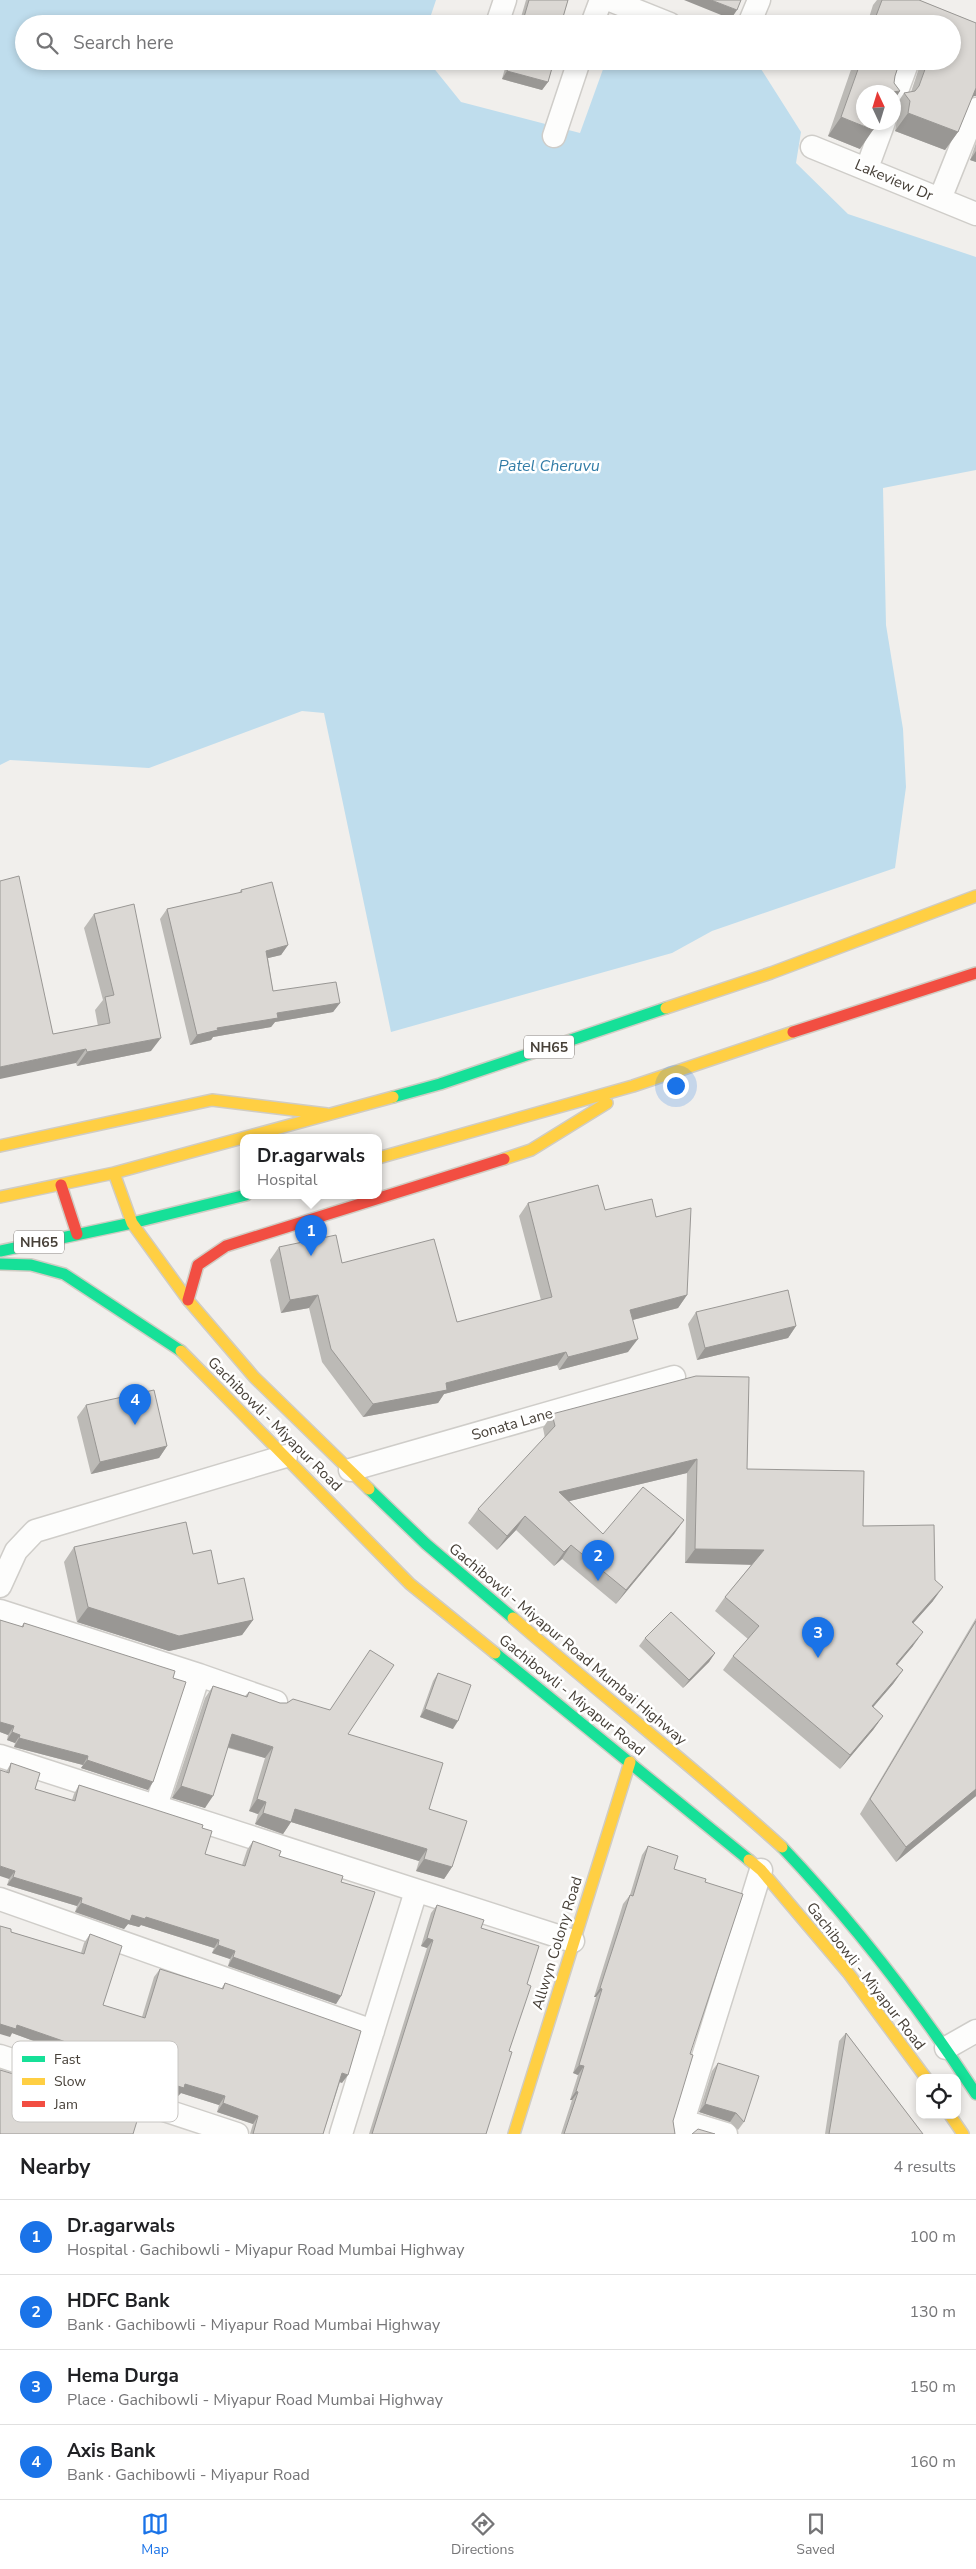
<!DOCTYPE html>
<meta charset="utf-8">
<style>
:root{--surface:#fff;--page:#f2f2f2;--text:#202124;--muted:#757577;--line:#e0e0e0;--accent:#1a73e8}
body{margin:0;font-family:"Nunito Sans",sans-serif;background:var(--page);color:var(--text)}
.controls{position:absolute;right:15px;bottom:15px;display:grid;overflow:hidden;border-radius:10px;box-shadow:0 2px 8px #0003}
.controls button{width:45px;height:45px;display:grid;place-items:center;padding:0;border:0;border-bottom:1px solid var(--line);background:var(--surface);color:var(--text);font:25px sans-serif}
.compass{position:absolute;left:856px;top:85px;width:45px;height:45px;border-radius:50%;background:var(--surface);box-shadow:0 2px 8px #0003;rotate:356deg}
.you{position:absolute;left:675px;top:1085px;width:18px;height:18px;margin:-12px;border:4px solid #fff;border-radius:50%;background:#1a73e8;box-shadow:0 0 0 8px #1a73e833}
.badge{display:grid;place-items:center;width:32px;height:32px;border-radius:50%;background:var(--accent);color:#fff;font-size:16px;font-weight:700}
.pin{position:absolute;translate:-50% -41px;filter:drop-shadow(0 1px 2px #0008)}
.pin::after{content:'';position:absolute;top:26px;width:18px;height:15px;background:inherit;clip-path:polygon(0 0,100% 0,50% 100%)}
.popup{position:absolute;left:240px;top:1134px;width:142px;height:65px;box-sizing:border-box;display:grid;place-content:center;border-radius:10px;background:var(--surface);filter:drop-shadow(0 1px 4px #0005);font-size:16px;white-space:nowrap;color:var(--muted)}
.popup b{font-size:19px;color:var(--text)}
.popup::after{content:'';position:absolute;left:50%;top:100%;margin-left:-10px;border:10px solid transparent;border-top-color:var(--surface)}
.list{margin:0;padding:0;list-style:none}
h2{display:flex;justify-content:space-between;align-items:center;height:65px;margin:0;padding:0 20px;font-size:21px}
h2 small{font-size:16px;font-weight:400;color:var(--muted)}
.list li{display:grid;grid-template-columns:32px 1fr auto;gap:15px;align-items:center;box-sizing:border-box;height:75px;padding:0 20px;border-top:1px solid var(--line)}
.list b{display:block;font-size:19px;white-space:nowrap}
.list p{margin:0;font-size:16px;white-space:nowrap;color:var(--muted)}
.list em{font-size:16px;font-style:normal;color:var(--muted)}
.icon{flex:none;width:28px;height:28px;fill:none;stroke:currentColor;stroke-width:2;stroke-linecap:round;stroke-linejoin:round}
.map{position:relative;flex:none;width:976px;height:2134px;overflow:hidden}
.search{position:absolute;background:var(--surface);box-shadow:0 2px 8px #0003;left:15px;right:15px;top:15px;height:55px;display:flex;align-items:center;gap:12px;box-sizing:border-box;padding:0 18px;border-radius:28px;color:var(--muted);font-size:19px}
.sheet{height:365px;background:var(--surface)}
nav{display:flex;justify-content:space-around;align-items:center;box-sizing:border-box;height:70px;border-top:1px solid var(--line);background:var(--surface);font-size:14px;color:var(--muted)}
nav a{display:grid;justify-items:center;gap:2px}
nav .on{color:var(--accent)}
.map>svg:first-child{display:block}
.water{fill:#bfdded}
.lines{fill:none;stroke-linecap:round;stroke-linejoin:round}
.street-casing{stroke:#cfcdc9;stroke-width:25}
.fast-casing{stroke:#d0ccc3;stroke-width:14}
.slow-casing{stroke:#d0ccc3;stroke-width:14}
.jam-casing{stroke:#d0ccc3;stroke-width:14}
.street{stroke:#fdfdfc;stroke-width:22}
.fast{stroke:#16e098;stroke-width:11}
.slow{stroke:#ffcf43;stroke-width:11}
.jam{stroke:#f24e42;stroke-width:11}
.wall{fill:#bcbab6}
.shaded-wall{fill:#999794}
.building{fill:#dbd8d4;stroke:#999794}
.labels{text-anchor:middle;stroke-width:5;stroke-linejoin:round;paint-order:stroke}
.shield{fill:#fff;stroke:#7e7974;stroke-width:1}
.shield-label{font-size:14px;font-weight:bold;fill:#474038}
.street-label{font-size:15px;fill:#474038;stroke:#fff}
.water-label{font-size:16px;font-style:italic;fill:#337da7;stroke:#fff}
.key{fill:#fff;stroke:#c8c6c3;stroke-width:1}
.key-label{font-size:14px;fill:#474038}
</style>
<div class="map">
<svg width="976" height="2134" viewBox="0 0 976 2134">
<rect width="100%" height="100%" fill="#f1efec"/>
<path class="water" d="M0 0H436L428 24H24V61H428L461 102 580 133 606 61H740L761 69 801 132 796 163 848 214 976 257V470L883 488 886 625 903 729 906 787 895 868 712 931 672 953 391 1032 324 713 302 711 149 768 10 760 0 765Z"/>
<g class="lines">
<defs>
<path id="street" d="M610 0 670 24
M497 24 505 0
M592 24 601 0
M749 24 759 0
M894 99 908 61
M554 136 579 61
M812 147 976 214
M867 168 884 122
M940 199 976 109
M350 1470 674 1377
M0 1586 16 1551 35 1531 286 1456
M0 1611 199 1675 276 1702
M0 1756 573 1941
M156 1806 199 1675
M0 1899 373 2031
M946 2048 976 2031
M0 2056 237 2134
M683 2121 726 2134
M341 2134 416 1891
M679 2134 761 1870"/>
<path id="fast" d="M393 1097 440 1084 666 1008
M0 1251 132 1223 246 1195
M0 1264 31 1265 64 1274 181 1351
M369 1489 426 1544 513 1618
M495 1653 749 1860
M782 1847C854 1923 919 2007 976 2094"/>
<path id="slow" d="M666 1008 771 973 976 896
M0 1146 212 1100 327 1114
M378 1158 633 1086 793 1032
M504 1159 531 1150 607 1103
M114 1173 132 1223 188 1300 254 1377 369 1489
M0 1197 114 1173 393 1097
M181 1351 410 1584 495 1653
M513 1618C602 1695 695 1768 782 1847
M749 1860 761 1870 849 1974 926 2078
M950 2115 963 2134
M514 2134 630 1762"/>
<path id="jam" d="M793 1032 976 973
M61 1185 77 1234
M188 1300 198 1265 226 1246 504 1159"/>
</defs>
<use href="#street" class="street-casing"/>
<use href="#fast" class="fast-casing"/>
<use href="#slow" class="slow-casing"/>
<use href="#jam" class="jam-casing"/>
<use href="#street" class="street"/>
<use href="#fast" class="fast"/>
<use href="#slow" class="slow"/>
<use href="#jam" class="jam"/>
</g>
<path class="wall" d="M526 0H568L561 24H519Z
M877 0H919L976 23V96H974L972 97 958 132 945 150 895 131 897 119 894 115V108L904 93 911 92 920 65V61H952V24H867L873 5Z
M507 61H554L548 82 542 90 502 79Z
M854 61H900L895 76 894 83 900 91 894 100V92H864L860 149 828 136Z
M976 143V162L970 160Z
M241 890 288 945 281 955 268 958 273 991 340 1003 333 1012 275 1022 271 1027 213 1037 211 1040 190 1045 160 919 167 909 239 893Z
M94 914 151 1051 77 1066 76 1063 53 1034 98 1026 95 1010 103 1000 84 928Z
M528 1203 605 1210 656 1217 687 1295 678 1308 633 1320 628 1352 559 1370 557 1365 444 1394 438 1403 363 1417 322 1362 309 1308 281 1313 270 1260 279 1247 342 1263 457 1322 541 1300 519 1216Z
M696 1312 796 1326 788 1338 697 1360 688 1324Z
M86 1405 167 1446 159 1458 91 1474 77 1417Z
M552 1414 747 1469 863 1526 933 1601 913 1623V1646L897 1665 903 1670 893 1684 873 1707 883 1716 873 1730 840 1769 723 1670 733 1656 748 1639 715 1611 725 1597 752 1564 685 1563 687 1473 569 1501 603 1534 684 1520 674 1534 616 1604 562 1559 554 1566 516 1530 497 1550 468 1523 478 1509 545 1438 543 1428Z
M74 1547 193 1554 218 1584 253 1620 242 1635 169 1651 77 1622 64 1562Z
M976 1618V1796L896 1862 860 1814Z
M0 1620 21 1627 24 1623 173 1678 148 1790 81 1768 83 1765 14 1747 15 1743 7 1740 8 1735 0 1732Z
M645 1638 715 1653 709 1662 683 1688 639 1646Z
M438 1673 453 1729 420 1717 433 1681Z
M213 1686 245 1696 249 1692 348 1734 429 1809 452 1867 444 1879 416 1871 419 1861 291 1822 283 1834 255 1824 258 1814 249 1811 265 1758 228 1748 205 1808 172 1798 205 1698Z
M11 1763 35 1789 72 1800 74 1794 79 1785 202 1828 205 1854 242 1865 247 1850 253 1841 279 1856 341 1882V1996L336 2004 228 1966 230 1959 212 1953 214 1948 141 1925 139 1927 128 1924 124 1929 75 1912 77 1906 7 1885 9 1879 6 1772Z
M648 1846 674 1869 705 1882 690 2054 673 2121 675 2134H561L572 2100H570L578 2075 573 2073 596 1997H594L623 1904 630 1895 642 1855Z
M437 1905 481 1928 527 1984 486 2134H369L427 1948 421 1946 431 1913Z
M11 1932 81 1953 84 1943 90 1934 103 2005 142 2017 154 1977 160 1969 221 1989 225 1983 342 2083 340 2082 323 2134H250L253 2124 217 2112 219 2105 181 2093 178 2096 81 2065 83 2059 12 2033 10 2037Z
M846 2033 923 2134H825L839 2041Z
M718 2063 744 2122 738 2130 730 2122 699 2112 712 2071Z"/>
<path class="shaded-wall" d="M684 0H711L737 10 731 19Z
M507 71 548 82 542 90 502 79Z
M976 87V96H974L964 104Z
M900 91 894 100V92Z
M908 113 958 132 945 150 895 131Z
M841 117 873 130 860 149 828 136Z
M976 151V162L970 160Z
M288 945 281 955 260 960 266 951Z
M340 1003 333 1012 275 1022 271 1027 213 1037 211 1040 190 1045 197 1035 217 1028 277 1013Z
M161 1038 151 1051 77 1066 87 1052Z
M86 1049 76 1063 0 1079V1067Z
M318 1295 309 1308 281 1313 290 1300Z
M687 1295 678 1308 621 1323 630 1310Z
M796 1326 788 1338 697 1360 705 1348Z
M638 1339 628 1352 559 1370 568 1357Z
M566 1352 557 1365 444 1394 438 1403 363 1417 373 1404 446 1383Z
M167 1446 159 1458 91 1474 100 1462Z
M697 1459 687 1473 549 1506 559 1492Z
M525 1516 516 1530 497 1550 507 1536Z
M684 1520 674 1534 616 1604 626 1590Z
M571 1545 562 1559 554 1566 564 1552Z
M695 1549 764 1550 754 1565 685 1563Z
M943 1587 933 1601 902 1636 912 1622Z
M88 1607 253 1620 242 1635 169 1651 77 1622Z
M923 1632 913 1646 886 1678 896 1664Z
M715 1653 709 1662 683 1688 689 1680Z
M903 1670 893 1684 862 1720 872 1706Z
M425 1709 458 1721 453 1729 420 1717Z
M883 1716 873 1730 840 1769 850 1755Z
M0 1722 14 1726 8 1735 0 1732Z
M12 1732 20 1735 15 1743 7 1740Z
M232 1734 273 1747 265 1758 224 1746Z
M19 1738 88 1756 83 1765 14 1747Z
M87 1760 153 1782 148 1790 81 1768Z
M181 1786 213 1796 205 1808 172 1798Z
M976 1789V1796L896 1862 906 1847Z
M257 1799 266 1802 258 1814 249 1811Z
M295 1809 427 1849 419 1861 291 1822 283 1834 255 1824 263 1813Z
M424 1859 452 1867 444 1879 416 1871Z
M0 1866 15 1871 9 1879 0 1876Z
M13 1877 82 1898 77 1906 7 1885Z
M81 1903 132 1915 146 1917 219 1940 214 1948 141 1925 139 1927 128 1924 124 1929 75 1912Z
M427 1938 433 1940 427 1948 421 1946Z
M218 1945 235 1951 230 1959 212 1953Z
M233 1957 341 1996 336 2004 228 1966Z
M600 1988 602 1989 596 1997H594Z
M0 2024 17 2025 89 2050 83 2059 12 2033 10 2037 0 2034Z
M86 2057 185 2084 225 2096 219 2105 181 2093 178 2096 81 2065Z
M579 2065 584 2066 578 2075 573 2073Z
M342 2073 348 2075 342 2083 337 2081Z
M576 2091 578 2092 572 2100H570Z
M223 2103 258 2116 253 2124 217 2112Z
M705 2104 736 2113 730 2122 699 2112Z"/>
<path class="building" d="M529 0H568L561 24H522Z
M711 0H741L737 10Z
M882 0H919L976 23V88L958 132 908 113 910 101 904 93 915 91 919 86 928 61H952V24H873Z
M510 61H554L548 82 507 71Z
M861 61H900L895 76 894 83 900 91 892 92H864V122H876L873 130 841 117Z
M19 876 53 1034 110 1023 105 997 114 995 94 914 134 904 161 1038 87 1052 86 1049 0 1067V881Z
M272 882 288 945 266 951 273 991 336 982 340 1003 277 1013 278 1018 217 1028 218 1030 197 1035 167 909 242 892 241 890Z
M598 1185 605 1210 652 1199 656 1217 691 1208 687 1295 630 1310 638 1339 568 1357 566 1352 446 1383 447 1390 373 1404 331 1349 318 1295 290 1300 279 1247 336 1235 342 1263 434 1239 457 1322 552 1297 528 1203Z
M788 1290 796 1326 705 1348 696 1312Z
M696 1376 749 1377 747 1469 864 1471 863 1526 934 1525 935 1580 943 1587 912 1622 923 1632 896 1664 903 1670 872 1706 883 1716 850 1755 733 1656 759 1626 725 1597 764 1550 695 1549 697 1459 559 1492 603 1534 643 1487 684 1520 626 1590 571 1545 564 1552 525 1516 507 1536 478 1509 555 1426 552 1414Z
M154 1390 167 1446 100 1462 86 1405Z
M186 1522 193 1554 211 1550 218 1584 244 1578 253 1620 179 1636 88 1607 74 1547Z
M671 1612 715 1653 689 1680 645 1638Z
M0 1620 23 1627 24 1623 175 1671 173 1678 186 1682 153 1782 87 1760 88 1756 19 1738 20 1735 12 1732 14 1726 0 1722Z
M976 1621V1789L906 1847 870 1799Z
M370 1650 394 1665 348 1734 443 1763 429 1809 467 1821 452 1867 424 1859 427 1849 295 1809 291 1822 263 1813 266 1802 257 1799 273 1747 232 1734 213 1796 181 1786 213 1686 247 1697 249 1692 280 1703H287L293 1699 330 1710Z
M438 1673 471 1685 458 1721 425 1709Z
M11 1763 40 1773 35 1789 75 1801 79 1785 203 1825 202 1828 212 1831 205 1854 245 1866 253 1841 281 1851 279 1856 343 1876 341 1882 375 1892 341 1996 233 1957 235 1951 218 1945 219 1940 146 1917 145 1919 132 1915 130 1921 81 1903 82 1898 13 1877 15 1871 0 1866V1770L9 1773Z
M648 1846 678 1856 674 1869 706 1879 705 1882 743 1894 690 2054 693 2055 673 2121 675 2134H564L578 2092 576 2091 584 2066 579 2065 602 1989 600 1988 630 1895 633 1896Z
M437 1905 484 1920 481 1928 539 1946 527 1984 531 1986 509 2051 512 2052 486 2134H372L433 1940 427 1938Z
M0 1926 11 1929V1932L84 1954 90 1934 122 1946 103 2005 145 2018 160 1969 223 1989 225 1983 361 2031 348 2075 342 2073 323 2134H253L258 2116 223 2103 225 2096 185 2084 184 2088 86 2057 89 2050 17 2025 16 2029 0 2024Z
M846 2033 923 2134H829Z
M718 2063 759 2076 744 2122 736 2113 705 2104Z
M0 2070 40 2082 39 2085 71 2094 70 2098 137 2121 133 2134H0Z
M698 2129 715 2134H692Z"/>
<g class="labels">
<g class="shield">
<rect x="524" y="1035.5" width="50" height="23" rx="4"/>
<rect x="14" y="1230.5" width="50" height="23" rx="4"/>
</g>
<g class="shield-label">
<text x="549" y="1052">NH65</text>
<text x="39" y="1247">NH65</text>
</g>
<g class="street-label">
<text transform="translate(894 180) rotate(23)" y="5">Lakeview Dr</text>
<text transform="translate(275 1424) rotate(45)" y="5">Gachibowli - Miyapur Road</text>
<text transform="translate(512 1424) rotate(-16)" y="5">Sonata Lane</text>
<text transform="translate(568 1644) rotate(40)" y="5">Gachibowli - Miyapur Road Mumbai Highway</text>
<text transform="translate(572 1695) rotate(39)" y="5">Gachibowli - Miyapur Road</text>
<text transform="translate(557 1943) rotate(-73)" y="5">Allwyn Colony Road</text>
<text transform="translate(866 1976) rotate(52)" y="5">Gachibowli - Miyapur Road</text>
</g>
<g class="water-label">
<text x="549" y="471">Patel Cheruvu</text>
</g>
</g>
<rect x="12" y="2041" width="166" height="81" rx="8" class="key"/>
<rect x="22" y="2056" width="23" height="6" fill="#16e098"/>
<rect x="22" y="2078" width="23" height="7" fill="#ffcf43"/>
<rect x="22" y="2101" width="23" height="6" fill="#f24e42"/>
<g class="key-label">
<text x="54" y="2064">Fast</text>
<text x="54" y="2086">Slow</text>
<text x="54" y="2109">Jam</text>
</g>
</svg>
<div class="controls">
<button><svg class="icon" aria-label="locate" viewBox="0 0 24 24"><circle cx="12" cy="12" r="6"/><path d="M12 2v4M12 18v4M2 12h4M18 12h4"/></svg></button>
</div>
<svg class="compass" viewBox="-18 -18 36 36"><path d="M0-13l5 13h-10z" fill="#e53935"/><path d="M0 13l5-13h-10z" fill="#757577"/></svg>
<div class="you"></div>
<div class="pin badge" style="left:311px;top:1256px">1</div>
<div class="popup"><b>Dr.agarwals</b>Hospital</div>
<div class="pin badge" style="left:598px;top:1581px">2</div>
<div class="pin badge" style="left:818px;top:1658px">3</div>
<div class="pin badge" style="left:135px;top:1425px">4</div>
<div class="search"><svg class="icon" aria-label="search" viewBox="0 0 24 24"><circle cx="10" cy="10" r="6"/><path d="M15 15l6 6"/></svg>Search here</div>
</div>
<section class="sheet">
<h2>Nearby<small>4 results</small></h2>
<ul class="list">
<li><span class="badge">1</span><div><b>Dr.agarwals</b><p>Hospital · Gachibowli - Miyapur Road Mumbai Highway</p></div><em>100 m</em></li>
<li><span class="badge">2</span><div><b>HDFC Bank</b><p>Bank · Gachibowli - Miyapur Road Mumbai Highway</p></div><em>130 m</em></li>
<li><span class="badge">3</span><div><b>Hema Durga</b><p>Place · Gachibowli - Miyapur Road Mumbai Highway</p></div><em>150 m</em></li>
<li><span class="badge">4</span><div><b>Axis Bank</b><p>Bank · Gachibowli - Miyapur Road</p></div><em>160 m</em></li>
</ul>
</section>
<nav>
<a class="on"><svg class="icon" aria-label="map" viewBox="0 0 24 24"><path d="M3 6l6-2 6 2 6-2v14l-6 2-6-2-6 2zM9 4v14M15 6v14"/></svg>Map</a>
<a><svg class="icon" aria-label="directions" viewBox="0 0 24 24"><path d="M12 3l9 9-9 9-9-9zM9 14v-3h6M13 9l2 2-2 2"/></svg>Directions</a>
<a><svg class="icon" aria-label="saved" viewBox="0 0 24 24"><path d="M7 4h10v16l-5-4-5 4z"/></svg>Saved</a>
</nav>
